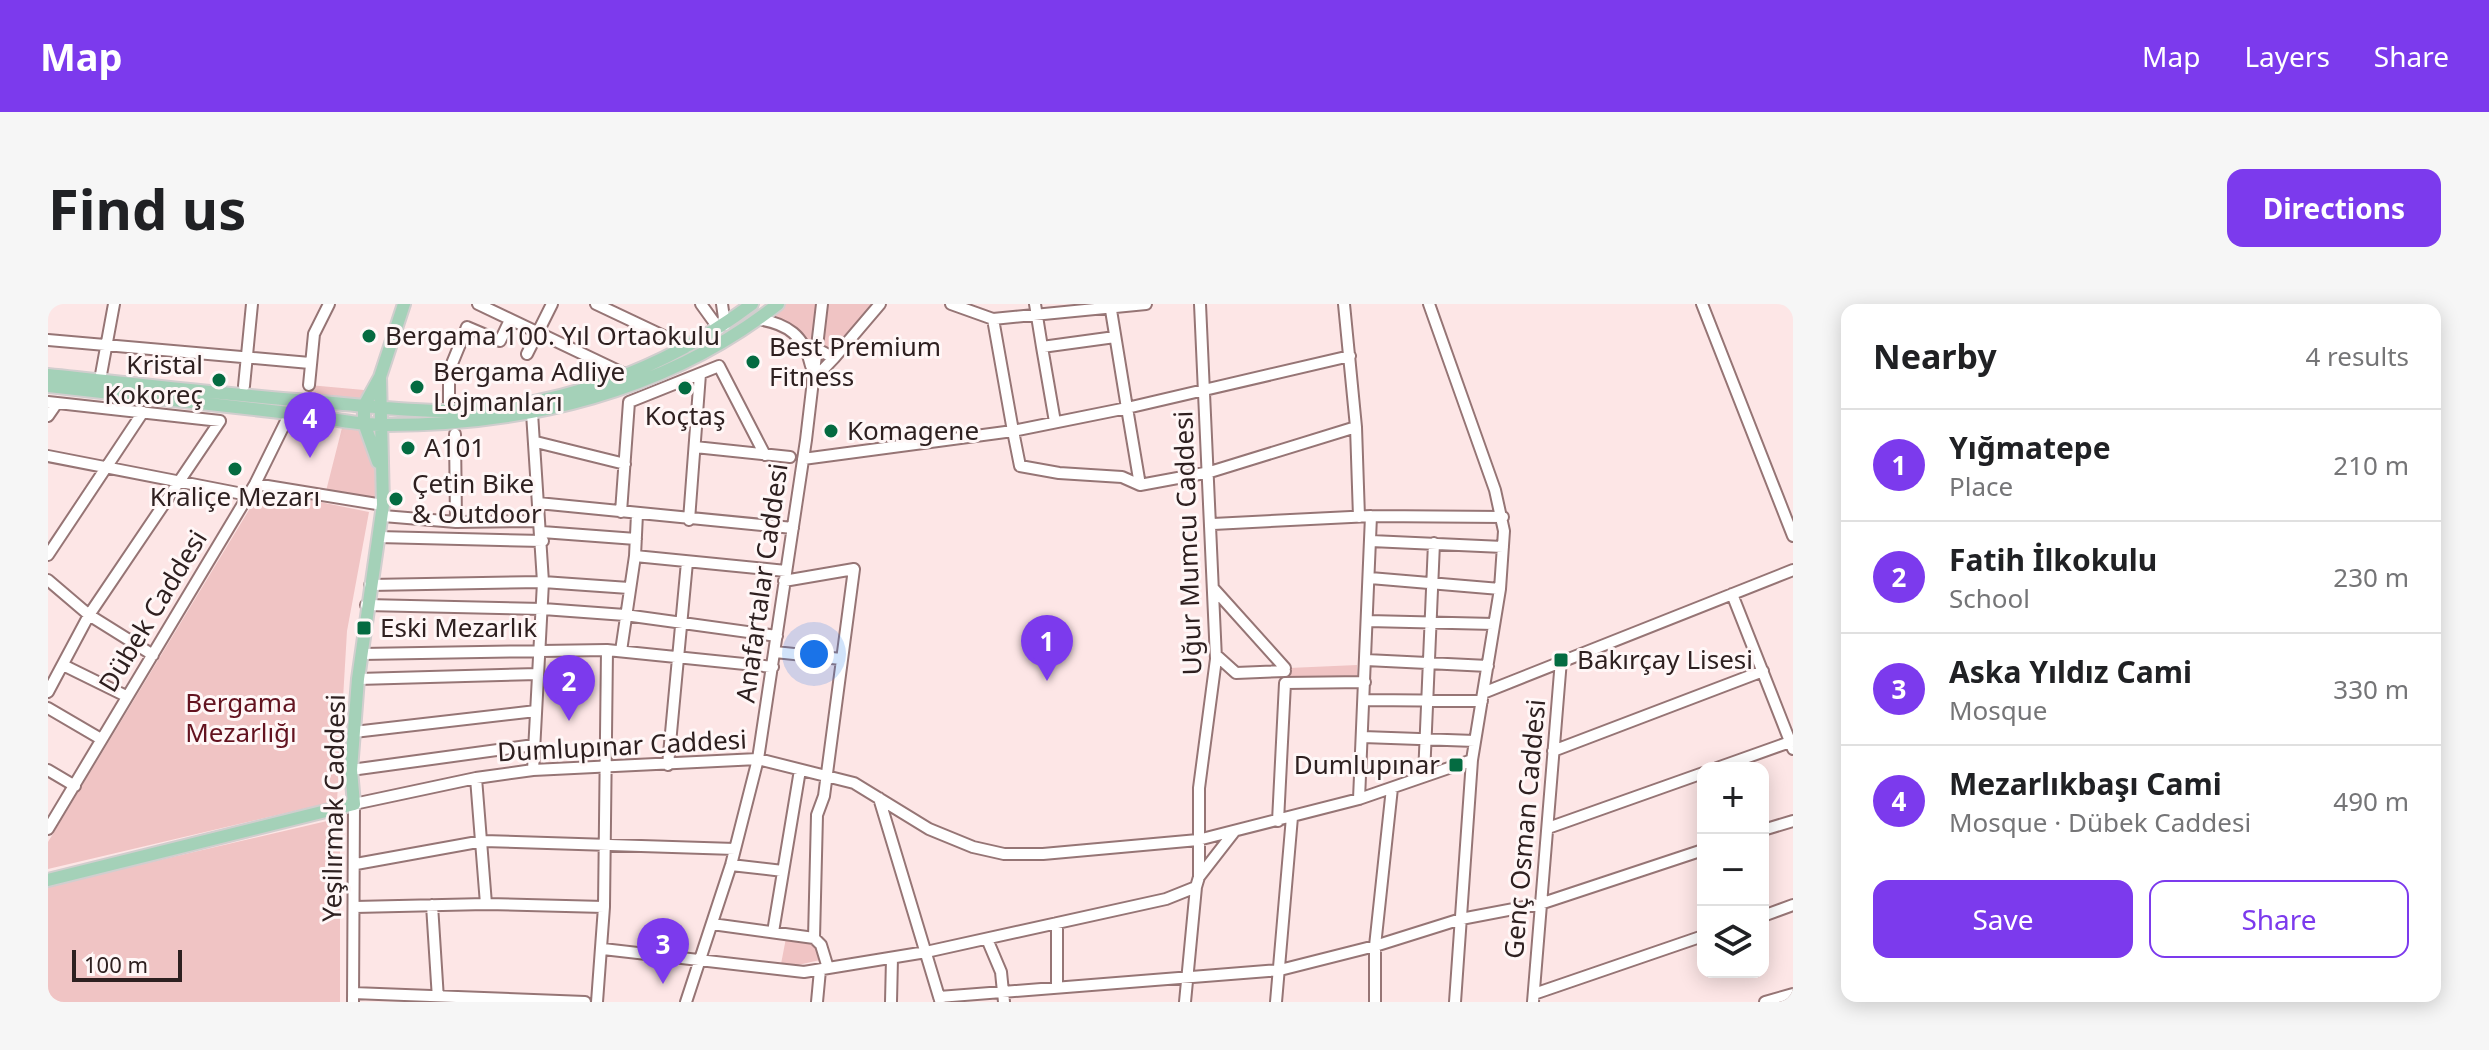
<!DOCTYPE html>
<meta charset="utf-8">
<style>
:root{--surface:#fff;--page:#f6f6f6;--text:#202124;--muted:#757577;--line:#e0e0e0;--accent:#7c3aed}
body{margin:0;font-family:"Noto Sans",sans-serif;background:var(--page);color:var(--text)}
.controls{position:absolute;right:24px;bottom:24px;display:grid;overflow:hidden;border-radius:16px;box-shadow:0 4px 20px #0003}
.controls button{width:72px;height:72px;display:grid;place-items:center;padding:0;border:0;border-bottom:2px solid var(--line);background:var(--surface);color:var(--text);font:40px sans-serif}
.scale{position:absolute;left:24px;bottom:20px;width:110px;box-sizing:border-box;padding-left:8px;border:4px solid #2e2020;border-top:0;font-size:22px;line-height:28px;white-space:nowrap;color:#2e2020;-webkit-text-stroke:6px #fff7f7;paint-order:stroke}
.you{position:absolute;left:766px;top:350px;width:28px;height:28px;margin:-20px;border:6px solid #fff;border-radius:50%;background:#1a73e8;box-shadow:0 0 0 12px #1a73e833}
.badge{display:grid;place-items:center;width:52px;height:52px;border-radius:50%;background:var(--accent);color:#fff;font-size:26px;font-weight:700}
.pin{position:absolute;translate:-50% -66px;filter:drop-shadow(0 2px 4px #0008)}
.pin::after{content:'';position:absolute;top:42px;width:28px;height:24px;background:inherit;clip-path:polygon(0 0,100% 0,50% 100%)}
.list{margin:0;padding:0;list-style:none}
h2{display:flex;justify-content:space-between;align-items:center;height:104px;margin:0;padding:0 32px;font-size:34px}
h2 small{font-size:26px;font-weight:400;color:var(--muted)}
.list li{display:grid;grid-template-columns:52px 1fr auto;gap:24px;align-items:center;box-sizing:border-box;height:112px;padding:0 32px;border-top:2px solid var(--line)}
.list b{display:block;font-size:30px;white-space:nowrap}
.list p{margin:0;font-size:26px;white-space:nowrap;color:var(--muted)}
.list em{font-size:26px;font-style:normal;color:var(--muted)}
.actions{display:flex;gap:16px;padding:24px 32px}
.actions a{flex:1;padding:18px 0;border:2px solid var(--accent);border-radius:16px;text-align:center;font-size:28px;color:var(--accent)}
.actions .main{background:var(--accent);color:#fff}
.icon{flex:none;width:44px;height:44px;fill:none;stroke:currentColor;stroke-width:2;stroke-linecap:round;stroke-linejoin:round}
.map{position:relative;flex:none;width:1745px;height:698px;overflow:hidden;border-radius:16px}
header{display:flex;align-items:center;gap:48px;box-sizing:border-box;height:112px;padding:0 40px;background:var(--accent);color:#fff}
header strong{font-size:38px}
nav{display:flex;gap:44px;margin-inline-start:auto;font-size:28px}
.intro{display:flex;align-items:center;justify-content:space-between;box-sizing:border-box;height:192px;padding:0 48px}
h1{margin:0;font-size:56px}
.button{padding:20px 36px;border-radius:16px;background:var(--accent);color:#fff;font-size:28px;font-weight:700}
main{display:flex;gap:48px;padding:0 48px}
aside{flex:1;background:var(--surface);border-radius:16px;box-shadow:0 4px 20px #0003}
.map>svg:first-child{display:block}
.green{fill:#f0c4c4}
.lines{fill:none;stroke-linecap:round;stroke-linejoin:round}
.minor-casing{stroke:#967575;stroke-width:14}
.major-casing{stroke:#d1cece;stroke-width:16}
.minor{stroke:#fff;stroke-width:10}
.major{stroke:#a4d1b8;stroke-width:12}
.poi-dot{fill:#046b41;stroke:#fff7f7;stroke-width:3}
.labels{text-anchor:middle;stroke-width:6;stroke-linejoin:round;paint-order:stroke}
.poi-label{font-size:26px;fill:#2e2020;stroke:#fff7f7;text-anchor:start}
.street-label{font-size:26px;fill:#2e2020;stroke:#fff7f7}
.park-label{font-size:26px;fill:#63121f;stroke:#fff7f7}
</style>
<header>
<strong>Map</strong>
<nav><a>Map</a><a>Layers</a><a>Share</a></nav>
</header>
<div class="intro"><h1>Find us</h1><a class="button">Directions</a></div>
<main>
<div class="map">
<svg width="1745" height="698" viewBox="0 0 1745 698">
<rect width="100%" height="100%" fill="#fde6e6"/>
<path class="green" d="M730 0H832L786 54 769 46 765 76 748 29 709 15Z
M261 81 316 86V102L260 97Z
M296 116 316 119 333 168 335 201 277 191Z
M213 186 321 208 299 327 289 497 0 565V538Z
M1309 361V375L1241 377V364Z
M292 514V698H0V582Z
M738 634 767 640 773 651 772 656 750 661 733 660Z"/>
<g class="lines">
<defs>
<path id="minor" d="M430 0 579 71
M548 0 639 43
M653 0 671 25
M674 0 677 21
M903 0 945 15 1098 0
M987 0 994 43 1067 33
M1062 0 1079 104 1302 52
M1296 0 1308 123 1311 213
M1381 0 1447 186 1456 227 1452 285 1424 456 1407 698
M1654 0 1745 232
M709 15C739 19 757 32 763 62
M945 15 965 127 1079 104 1092 181 1162 168 1308 123
M0 36 262 59
M994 43 1007 118
M769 45 786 54 832 0
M479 50 504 0
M52 76 66 0
M765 76 786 54
M261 81 266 30 281 0
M196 82 204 0
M0 98 172 117 41 311 0 388
M401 99V67L419 23 452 37 462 16
M484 109 495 278 485 466
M0 112 9 99
M407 130 408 218
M488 138 577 160
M647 143 742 153
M0 152 200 191
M755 155 965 127 972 162 1011 169 1074 173 1092 181
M207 180 335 201
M490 199 745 224
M573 208 581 98 671 62 717 151
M335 212 408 218 491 217
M641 216 652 70
M1165 220 1323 212 1455 213
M494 228 588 235
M330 233 495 237
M1323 237 1455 243
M0 251 95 108
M587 252 738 267
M1322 274 1452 285
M0 276 41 311 105 351
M736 277 806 265 776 492 769 511 766 634
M322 281 495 278 581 284
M1166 285 1237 364
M1684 290 1745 445
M318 301 495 305 577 311 729 332
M1320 317 1446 320
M573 347 587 252 589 210
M727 348 793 355
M314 350 559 346 725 363
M1168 351 1188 369 1237 367
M1318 356 1440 362
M15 361 78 392
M310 375 490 370
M1435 389 1745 266
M1316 396 1434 397
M0 404 53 435
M306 428 488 407
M1315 433 1427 437
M1505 447 1715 367
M620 461 639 258
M1669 464 1742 438
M0 466 27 482
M303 466 486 441
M1376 472 1386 239
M428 474 438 600
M831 494 892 696
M1311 495 1323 212
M1230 517 1237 379 1317 378
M1500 524 1655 469
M0 525 207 180 242 109
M1715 526 1745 517
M308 560 435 537 687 545
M683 561 735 567
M1151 573V484L1168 355 1152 0
M384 601 390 695
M307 603 438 600 556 603
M1715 612 1745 601
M1009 619V683
M664 620 766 634 773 641 780 664
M725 628 752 466
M939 635 953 668 956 698
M555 645 756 668 878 648 1118 595 1148 583 1151 573 1186 528
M305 689 537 698
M1486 690 1655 632
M891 693 1232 666 1327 642 1413 615 1492 600 1655 546
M305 698 306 500 428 474 485 466 710 455 806 479 881 525 925 543 956 550H995L1150 536 1311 495 1424 456
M549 698 556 603 559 346
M638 698 683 561 710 455 758 136 774 0
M769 698 772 666
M843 698 844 654
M1137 698 1148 583
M1228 698 1244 513
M1327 698V642L1344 484
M1485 698 1513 356
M1717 698 1745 690"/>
<path id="major" d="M0 71C87 80 173 90 260 97 308 100 357 108 406 107 513 104 619 64 704 0
M0 82C80 91 161 100 241 109 273 112 306 121 338 121 478 121 618 88 730 0
M330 158 316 119V102L332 73 356 0
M0 576 306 500 303 466 310 375 335 201 332 73"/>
</defs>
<use href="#minor" class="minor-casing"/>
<use href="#major" class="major-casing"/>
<use href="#minor" class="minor"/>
<use href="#major" class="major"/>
</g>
<g class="poi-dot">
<circle cx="321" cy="32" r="8"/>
<circle cx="705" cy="58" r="8"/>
<circle cx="171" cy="76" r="8"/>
<circle cx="369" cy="83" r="8"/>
<circle cx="637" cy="84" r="8"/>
<circle cx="783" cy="127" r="8"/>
<circle cx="360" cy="144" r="8"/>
<circle cx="187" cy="165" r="8"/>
<circle cx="348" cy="195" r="8"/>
<rect x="308" y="316" width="16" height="16" rx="4"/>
<rect x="1505" y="348" width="16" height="16" rx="4"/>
<rect x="1400" y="453" width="16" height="16" rx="4"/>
</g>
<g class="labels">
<g class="poi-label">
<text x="337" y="41">Bergama 100. Yıl Ortaokulu</text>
<text x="721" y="52">Best Premium<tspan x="721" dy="30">Fitness</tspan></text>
<text x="155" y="70" text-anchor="end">Kristal<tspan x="155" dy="30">Kokoreç</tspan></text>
<text x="385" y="77">Bergama Adliye<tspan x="385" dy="30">Lojmanları</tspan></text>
<text x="637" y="121" text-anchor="middle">Koçtaş</text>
<text x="799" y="136">Komagene</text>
<text x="376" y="153">A101</text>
<text x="364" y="189">Çetin Bike<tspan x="364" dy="30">&amp; Outdoor</tspan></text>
<text x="187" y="202" text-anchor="middle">Kraliçe Mezarı</text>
<text x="332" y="333">Eski Mezarlık</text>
<text x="1529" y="365">Bakırçay Lisesi</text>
<text x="1392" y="470" text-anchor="end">Dumlupınar</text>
</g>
<g class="street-label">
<text transform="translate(1140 239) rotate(-92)" y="9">Uğur Mumcu Caddesi</text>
<text transform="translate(714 279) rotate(-82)" y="9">Anafartalar Caddesi</text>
<text transform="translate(105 307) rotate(-59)" y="9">Dübek Caddesi</text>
<text transform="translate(574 442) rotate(-3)" y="9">Dumlupınar Caddesi</text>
<text transform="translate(286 504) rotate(-89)" y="9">Yeşilırmak Caddesi</text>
<text transform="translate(1477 525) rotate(-85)" y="9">Genç Osman Caddesi</text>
</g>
<g class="park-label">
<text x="193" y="408">Bergama<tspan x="193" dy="30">Mezarlığı</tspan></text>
</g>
</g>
</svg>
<div class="controls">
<button>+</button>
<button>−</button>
<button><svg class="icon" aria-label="layers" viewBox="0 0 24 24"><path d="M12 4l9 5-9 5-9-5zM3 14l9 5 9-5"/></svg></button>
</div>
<div class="scale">100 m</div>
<div class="you"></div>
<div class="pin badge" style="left:999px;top:377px">1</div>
<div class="pin badge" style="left:521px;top:417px">2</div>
<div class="pin badge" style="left:615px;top:680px">3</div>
<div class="pin badge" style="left:262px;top:154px">4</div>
</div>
<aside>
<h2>Nearby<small>4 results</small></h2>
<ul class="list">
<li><span class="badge">1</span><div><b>Yığmatepe</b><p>Place</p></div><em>210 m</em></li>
<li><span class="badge">2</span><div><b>Fatih İlkokulu</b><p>School</p></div><em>230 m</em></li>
<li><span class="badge">3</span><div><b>Aska Yıldız Cami</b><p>Mosque</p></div><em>330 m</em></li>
<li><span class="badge">4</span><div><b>Mezarlıkbaşı Cami</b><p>Mosque · Dübek Caddesi</p></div><em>490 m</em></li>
</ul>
<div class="actions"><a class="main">Save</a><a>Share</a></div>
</aside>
</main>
